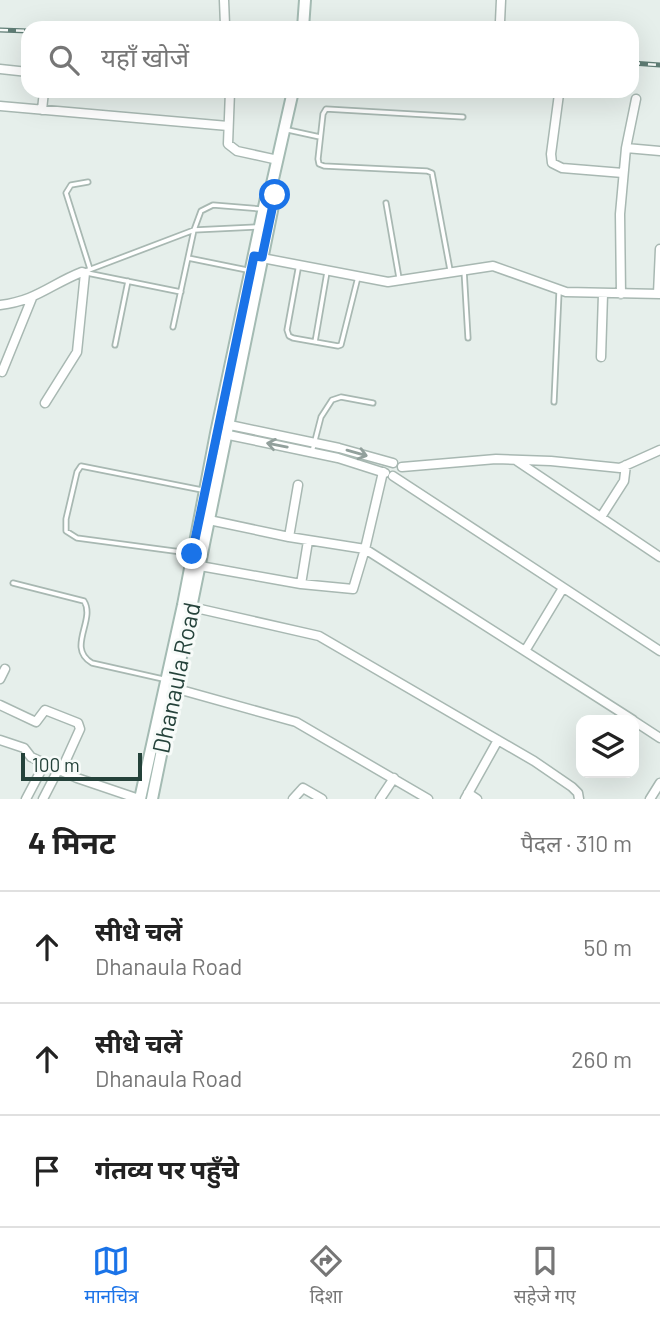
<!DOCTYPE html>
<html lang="hi">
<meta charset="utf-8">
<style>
:root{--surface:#fff;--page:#f2f2f2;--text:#222;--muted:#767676;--line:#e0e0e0;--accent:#1a73e8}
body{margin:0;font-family:Barlow,"Noto Sans Devanagari",sans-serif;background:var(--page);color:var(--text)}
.controls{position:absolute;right:21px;bottom:21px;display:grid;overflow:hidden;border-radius:14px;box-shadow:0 7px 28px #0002}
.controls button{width:63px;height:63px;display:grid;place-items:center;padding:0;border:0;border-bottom:2px solid var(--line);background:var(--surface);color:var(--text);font:35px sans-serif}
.scale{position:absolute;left:21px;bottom:18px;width:121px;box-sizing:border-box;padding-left:7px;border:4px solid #24423a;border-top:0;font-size:19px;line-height:24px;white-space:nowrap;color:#24423a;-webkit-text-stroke:5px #f7fbf9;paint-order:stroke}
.stop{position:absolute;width:21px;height:21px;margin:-16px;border:5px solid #1a73e8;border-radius:50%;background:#fff}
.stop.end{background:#1a73e8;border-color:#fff;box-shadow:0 2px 7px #0008}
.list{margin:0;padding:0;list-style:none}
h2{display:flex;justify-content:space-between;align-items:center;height:91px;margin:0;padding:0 28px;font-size:30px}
h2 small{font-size:23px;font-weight:400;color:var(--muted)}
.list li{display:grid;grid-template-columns:46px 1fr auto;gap:21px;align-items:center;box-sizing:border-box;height:112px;padding:0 28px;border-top:2px solid var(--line)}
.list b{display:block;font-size:26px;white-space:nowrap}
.list p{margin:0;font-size:23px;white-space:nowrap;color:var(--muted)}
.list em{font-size:23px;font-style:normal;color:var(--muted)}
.icon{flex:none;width:38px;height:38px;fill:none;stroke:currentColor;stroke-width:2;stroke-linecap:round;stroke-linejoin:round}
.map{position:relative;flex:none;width:660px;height:799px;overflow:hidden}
.search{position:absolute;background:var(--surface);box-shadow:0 7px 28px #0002;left:21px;right:21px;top:21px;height:77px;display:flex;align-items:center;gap:18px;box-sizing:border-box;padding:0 24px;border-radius:21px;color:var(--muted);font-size:26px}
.sheet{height:427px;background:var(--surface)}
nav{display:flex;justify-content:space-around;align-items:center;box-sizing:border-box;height:98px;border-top:2px solid var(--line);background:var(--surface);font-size:19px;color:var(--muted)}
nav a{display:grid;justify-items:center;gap:4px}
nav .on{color:var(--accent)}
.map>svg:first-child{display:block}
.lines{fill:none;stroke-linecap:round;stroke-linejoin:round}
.lane-casing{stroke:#a8b8b2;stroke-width:7}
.street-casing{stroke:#a8b8b2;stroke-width:11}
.secondary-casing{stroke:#a4bbb3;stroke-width:14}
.lane{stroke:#fff;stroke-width:3.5}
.street{stroke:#fff;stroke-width:8}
.secondary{stroke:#fff;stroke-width:10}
.rail-casing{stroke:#5f7d75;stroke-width:5}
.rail{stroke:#f7fbf9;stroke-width:2.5;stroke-dasharray:8;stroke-linecap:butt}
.oneway{stroke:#92a09c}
.route{stroke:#1a73e8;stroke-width:9}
.labels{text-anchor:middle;stroke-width:6;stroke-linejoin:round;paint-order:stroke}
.street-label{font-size:24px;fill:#24423a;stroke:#f7fbf9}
</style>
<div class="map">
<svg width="660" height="799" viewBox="0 0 660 799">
<rect width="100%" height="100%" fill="#e6efeb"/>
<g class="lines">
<defs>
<path id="lane" d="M288 130 320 137
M88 182 71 185 66 193 90 269
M386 203 399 278
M188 258 247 270
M299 264 287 330 289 336 293 338 338 346 341 345 358 277
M450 270 432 173 427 171 324 166 319 164 318 159 323 114 326 109 463 117
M464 270 468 338
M86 271 194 230 256 227
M87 273 181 292
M173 327 194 230 201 211 213 205 261 209
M315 342 327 272
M115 345 128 281
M554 402 559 292
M312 452 321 417 332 400 341 397 373 403
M189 553 77 538 66 531V519L77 472 81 466 202 490
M13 583 84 601C96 620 66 648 92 663L163 679"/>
<path id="street" d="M224 0 225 25
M500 22 501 0
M0 69 28 72
M230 91 228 144 237 151 278 160
M559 94 551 154 552 163 562 168 623 173
M0 106 228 126
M42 110 44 91
M626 148 660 151
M257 257 388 282 493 266 566 292 660 294
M621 294 620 214 626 148 636 99
M658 294 660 249
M0 305C36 301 51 284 82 272L85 273 77 352 45 403
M601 357 603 294
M2 372 32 298
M225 424 339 448 393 463
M224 434 338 458 385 473
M517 461 660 557
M402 467 496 459 551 461 620 468 660 450
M393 476 660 651
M601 517 624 481 626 465
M209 520 289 537 365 549 633 720
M289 537 298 485
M200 566 301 584 353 589 365 549 383 472
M301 584 308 541
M187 606 319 636 534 761 572 787 578 793 579 799
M525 651 563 588
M0 679 5 669
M174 688 296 722 428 799
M0 705 36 722 45 710 78 723 80 729 61 771
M634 721 660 738
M0 740 24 748 31 757 77 778 139 799
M468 793 477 799
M26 799 45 763
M43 799 58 770
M293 799 303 788 322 799
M380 799 394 778
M465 799 498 740
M650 799 660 783"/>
<path id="secondary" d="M303 28 305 0
M140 799 183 605 216 433 267 193 271 188 293 91
M152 799 275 196 271 188"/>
</defs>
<use href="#lane" class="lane-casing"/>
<use href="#street" class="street-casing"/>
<use href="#secondary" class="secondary-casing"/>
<use href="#lane" class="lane"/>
<use href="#street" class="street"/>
<use href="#secondary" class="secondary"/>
<defs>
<path id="rail" d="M0 30 28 31
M632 63 660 65"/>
</defs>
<use href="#rail" class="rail-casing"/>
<use href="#rail" class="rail"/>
</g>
<defs><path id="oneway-shaft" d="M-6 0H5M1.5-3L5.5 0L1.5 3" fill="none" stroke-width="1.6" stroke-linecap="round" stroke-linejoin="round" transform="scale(1.75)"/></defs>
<g class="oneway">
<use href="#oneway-shaft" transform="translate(277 445) rotate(-169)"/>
<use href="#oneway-shaft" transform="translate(357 453) rotate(16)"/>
</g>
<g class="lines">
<path class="route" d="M192 554 254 256 262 257 275 195"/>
</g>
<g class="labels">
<g class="street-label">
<text transform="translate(177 678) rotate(-78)" y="8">Dhanaula Road</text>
</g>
</g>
</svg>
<div class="controls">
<button><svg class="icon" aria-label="layers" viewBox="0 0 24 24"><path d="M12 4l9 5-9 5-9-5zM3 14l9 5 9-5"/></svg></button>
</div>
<div class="scale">100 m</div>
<div class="stop" style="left:275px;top:195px"></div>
<div class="stop end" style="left:192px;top:554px"></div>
<div class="search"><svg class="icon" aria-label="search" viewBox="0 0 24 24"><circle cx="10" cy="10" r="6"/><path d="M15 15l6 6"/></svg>यहाँ खोजें</div>
</div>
<section class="sheet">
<h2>4 मिनट<small>पैदल · 310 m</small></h2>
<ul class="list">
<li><svg class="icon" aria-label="ahead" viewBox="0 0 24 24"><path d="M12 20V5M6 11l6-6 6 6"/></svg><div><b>सीधे चलें</b><p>Dhanaula Road</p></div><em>50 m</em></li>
<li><svg class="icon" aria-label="ahead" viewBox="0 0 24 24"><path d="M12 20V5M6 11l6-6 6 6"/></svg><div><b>सीधे चलें</b><p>Dhanaula Road</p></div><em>260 m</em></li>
<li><svg class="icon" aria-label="arrive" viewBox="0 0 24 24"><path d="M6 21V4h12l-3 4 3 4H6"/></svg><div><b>गंतव्य पर पहुँचे</b></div></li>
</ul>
</section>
<nav>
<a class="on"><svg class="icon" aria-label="map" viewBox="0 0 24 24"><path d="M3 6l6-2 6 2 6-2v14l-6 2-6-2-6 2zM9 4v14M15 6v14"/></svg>मानचित्र</a>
<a><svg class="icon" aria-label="directions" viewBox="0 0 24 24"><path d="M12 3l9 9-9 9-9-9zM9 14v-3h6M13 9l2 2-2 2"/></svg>दिशा</a>
<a><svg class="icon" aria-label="saved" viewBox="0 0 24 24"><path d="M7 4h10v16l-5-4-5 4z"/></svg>सहेजे गए</a>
</nav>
